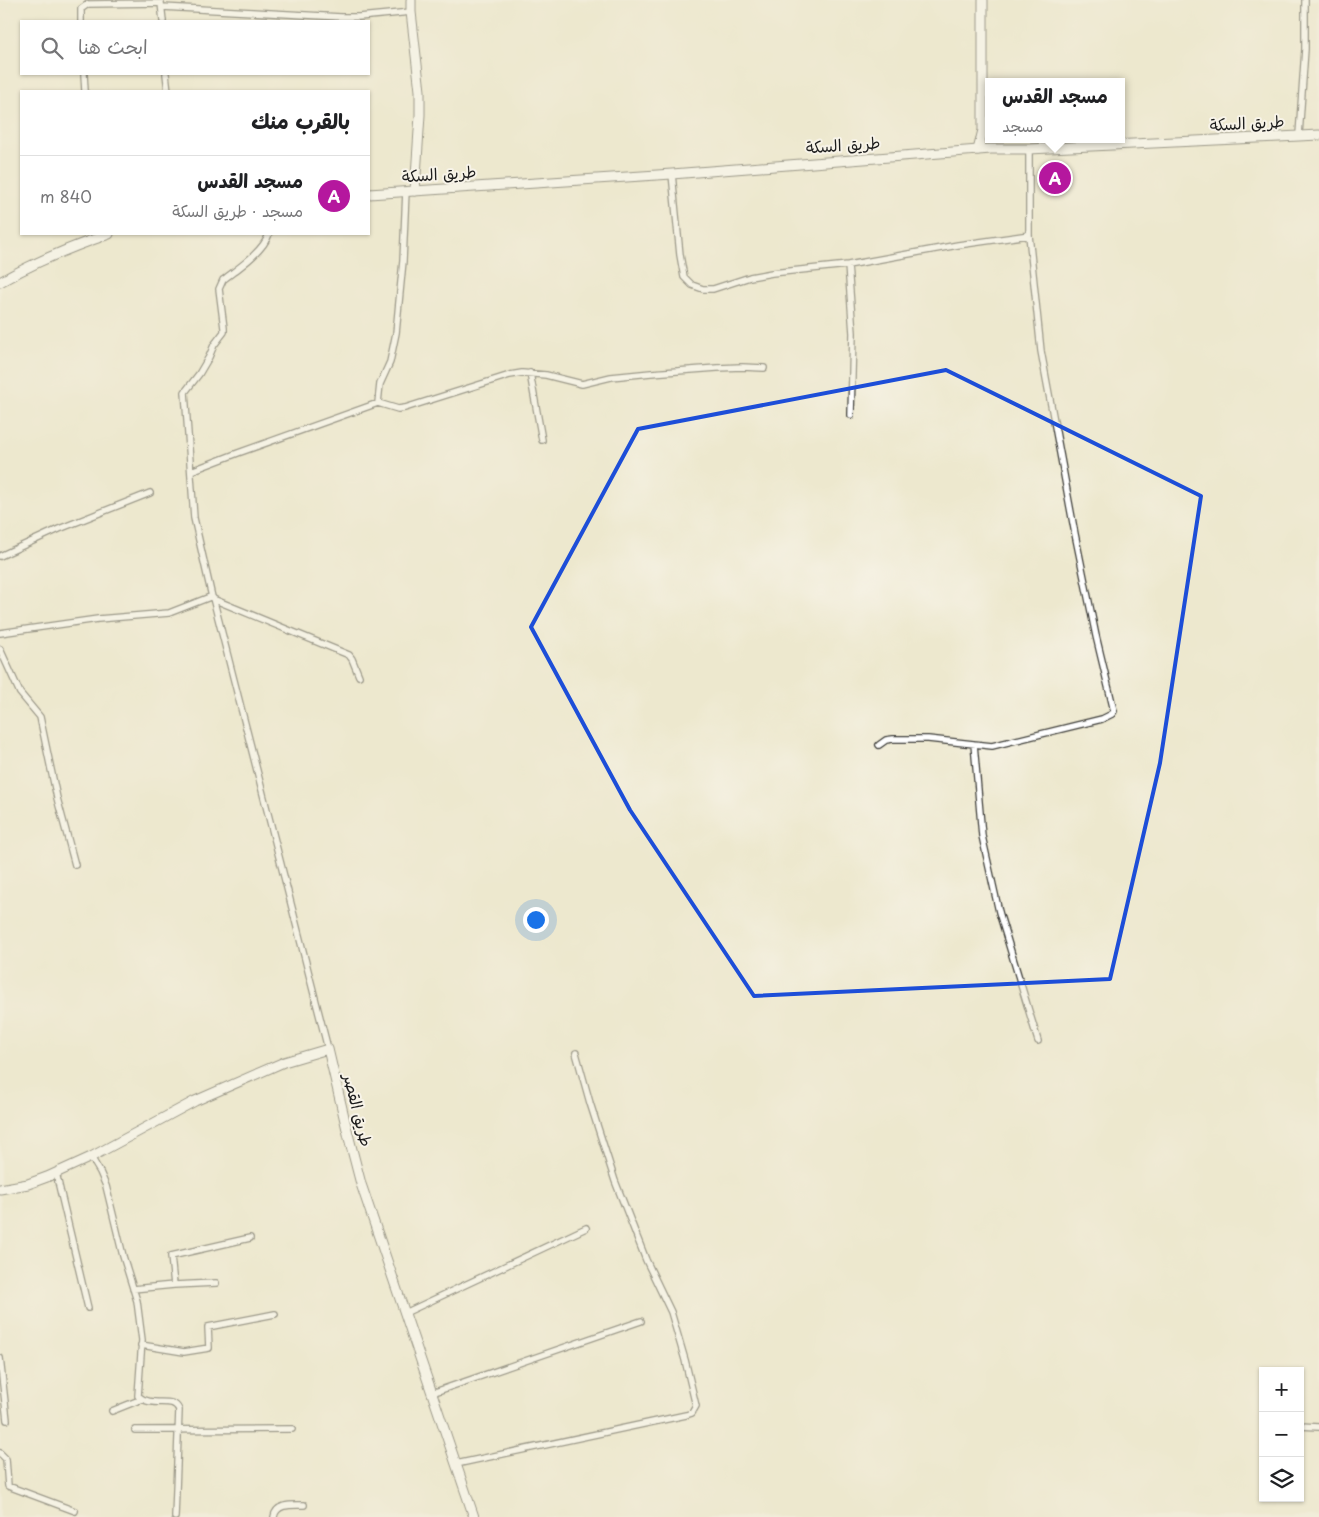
<!DOCTYPE html>
<html lang="ar">
<meta charset="utf-8">
<style>
:root{--surface:#fff;--page:#f6f6f6;--text:#202124;--muted:#757577;--line:#e0e0e0;--accent:#b5179e}
body{margin:0;font-family:"Playpen Sans","Playpen Sans Arabic",sans-serif;background:var(--page);color:var(--text);direction:rtl}
.controls{position:absolute;right:15px;bottom:15px;display:grid;overflow:hidden;border-radius:0px;box-shadow:0 1px 4px #0004}
.controls button{width:45px;height:45px;display:grid;place-items:center;padding:0;border:0;border-bottom:1px solid var(--line);background:var(--surface);color:var(--text);font:25px sans-serif}
.you{position:absolute;left:535px;top:919px;width:18px;height:18px;margin:-12px;border:4px solid #fff;border-radius:50%;background:#1a73e8;box-shadow:0 0 0 8px #1a73e833}
.badge{display:grid;place-items:center;width:32px;height:32px;border-radius:50%;background:var(--accent);color:#fff;font-size:16px;font-weight:700}
.pin{position:absolute;translate:-50% -50%;border:2px solid #fff;box-shadow:0 1px 5px #0006}
.popup{position:absolute;left:985px;top:78px;width:140px;height:65px;box-sizing:border-box;display:grid;place-content:center;border-radius:0px;background:var(--surface);filter:drop-shadow(0 1px 4px #0005);font-size:16px;white-space:nowrap;color:var(--muted)}
.popup b{font-size:19px;color:var(--text)}
.popup::after{content:'';position:absolute;left:50%;top:100%;margin-left:-10px;border:10px solid transparent;border-top-color:var(--surface)}
.list{margin:0;padding:0;list-style:none}
h2{display:flex;justify-content:space-between;align-items:center;height:65px;margin:0;padding:0 20px;font-size:21px}
h2 small{font-size:16px;font-weight:400;color:var(--muted)}
.list li{display:grid;grid-template-columns:32px 1fr auto;gap:15px;align-items:center;box-sizing:border-box;height:80px;padding:0 20px;border-top:1px solid var(--line)}
.list b{display:block;font-size:19px;white-space:nowrap}
.list p{margin:0;font-size:16px;white-space:nowrap;color:var(--muted)}
.list em{font-size:16px;font-style:normal;color:var(--muted)}
.icon{flex:none;width:28px;height:28px;fill:none;stroke:currentColor;stroke-width:2;stroke-linecap:round;stroke-linejoin:round}
.map{position:relative;flex:none;width:1319px;height:1517px;overflow:hidden;direction:ltr}
.search{position:absolute;background:var(--surface);box-shadow:0 1px 4px #0004;left:20px;top:20px;width:350px;height:55px;display:flex;align-items:center;gap:12px;box-sizing:border-box;padding:0 18px;border-radius:0px;color:var(--muted);font-size:19px}
.panel{position:absolute;background:var(--surface);box-shadow:0 1px 4px #0004;left:20px;top:90px;width:350px;height:145px;border-radius:0px;direction:rtl}
.map>svg:first-child{display:block}
.lines{fill:none;stroke-linecap:round;stroke-linejoin:round}
.street-casing{stroke:#3b3b37;stroke-width:8}
.secondary-casing{stroke:#3b3b37;stroke-width:11}
.primary-casing{stroke:#3b3b37;stroke-width:11}
.street{stroke:#fff;stroke-width:5.5}
.secondary{stroke:#fff;stroke-width:9}
.primary{stroke:#fff;stroke-width:9}
.marked{fill:none;stroke:#1d4ed8;stroke-width:4;stroke-linejoin:round}
.labels{text-anchor:middle;stroke-width:4;stroke-linejoin:round;paint-order:stroke}
.street-label{font-size:16px;fill:#1c1c1c;stroke:#f7f3e8}
</style>
<div class="map">
<svg width="1319" height="1517" viewBox="0 0 1319 1517">
<rect width="100%" height="100%" fill="#f7f3e8"/>
<filter id="ink" filterUnits="userSpaceOnUse"><feTurbulence type="fractalNoise" baseFrequency=".02" numOctaves="2"/><feDisplacementMap in="SourceGraphic" scale="10" xChannelSelector="R" yChannelSelector="G"/><feConvolveMatrix kernelMatrix="1 2 1 2 8 2 1 2 1" color-interpolation-filters="sRGB"/></filter>
<filter id="wash" filterUnits="userSpaceOnUse"><feTurbulence type="fractalNoise" baseFrequency=".0096" numOctaves="4" result="noise"/><feDisplacementMap in="SourceGraphic" scale="20" xChannelSelector="R" yChannelSelector="G"/><feGaussianBlur stdDeviation="1.12" result="paint"/><feColorMatrix in="noise" values="0 0 0 0 0 0 0 0 0 0 0 0 0 0 0 0 0 1.4 0 .05"/><feComposite in="paint" operator="in"/></filter>
<g filter="url(#wash)">
<rect width="100%" height="100%" fill="#ede8ce"/>
</g>
<g filter="url(#ink)">
<g class="lines">
<defs>
<path id="street" d="M161 3 163 21
M162 7 341 17H359L411 12
M81 21V9L88 4 161 3
M84 74 85 91
M166 74 168 91
M1299 135 1305 49V0
M672 174 680 255 684 277 692 285 703 289H713L750 277 772 273 848 265 958 245 1029 235
M848 265 853 333 851 415
M530 373 542 440
M378 403 380 384 390 362 396 333 403 261 406 191
M191 471 238 453 378 403 398 409 405 408 510 375 522 373 546 375 582 384 611 377 651 373 717 368 742 367 764 368
M0 556 59 529 150 493
M212 597 194 518 185 392 199 374 209 357 214 345 224 332V328L219 289 223 280C237 269 263 252 269 234
M213 599 349 655 352 659 359 676
M0 633 98 619 169 613 210 597 213 598 328 1049
M0 649 20 693 40 717 57 798 75 865
M974 744 982 836 999 912 1038 1041
M879 745 886 740 893 739H928L992 746 1102 719 1112 714 1114 711 1096 636 1075 534 1041 351 1029 235V149
M91 1157 100 1172 106 1186 123 1256 137 1301 142 1340 138 1396C153 1409 173 1395 179 1410L175 1517
M56 1173 88 1308
M174 1285 171 1256 250 1238
M133 1289 174 1285 216 1283
M405 1313 586 1228
M141 1345 184 1352 209 1348 208 1327 275 1314
M0 1358 7 1420
M432 1393 641 1321
M112 1411 142 1399
M1300 1426 1319 1427
M135 1430 292 1429
M0 1453 6 1459 8 1486 75 1511
M456 1464 686 1415 692 1413 696 1406 685 1360 671 1312 646 1260 615 1181 590 1103 576 1053
M274 1517C276 1503 293 1505 304 1505"/>
<path id="secondary" d="M411 0V12L420 91V115L415 191
M978 150 983 130V0
M0 1189 28 1184 47 1177 91 1157 195 1101 284 1062 328 1049 349 1138 361 1184 474 1517"/>
<path id="primary" d="M369 194 672 174 991 149H1029L1319 135
M0 282C35 262 71 247 109 234"/>
</defs>
<use href="#street" class="street-casing"/>
<use href="#secondary" class="secondary-casing"/>
<use href="#primary" class="primary-casing"/>
<use href="#street" class="street"/>
<use href="#secondary" class="secondary"/>
<use href="#primary" class="primary"/>
</g>
</g>
<path d="M0 0H1319V1517H0ZM946 370 1201 496 1160 763 1110 979 754 996 630 810 531 627 638 429Z" fill="#ede8ce" fill-opacity=".55" fill-rule="evenodd"/>
<path class="marked" d="M946 370 1201 496 1160 763 1110 979 754 996 630 810 531 627 638 429Z"/>
<g class="labels">
<g class="street-label">
<text transform="translate(1247 123) rotate(-3)" y="6">طريق السكة</text>
<text transform="translate(843 145) rotate(-4)" y="6">طريق السكة</text>
<text transform="translate(439 174) rotate(-4)" y="6">طريق السكة</text>
<text transform="translate(358 1110) rotate(76)" y="6">طريق القصر</text>
</g>
</g>
</svg>
<div class="controls">
<button>+</button>
<button>−</button>
<button><svg class="icon" aria-label="layers" viewBox="0 0 24 24"><path d="M12 4l9 5-9 5-9-5zM3 14l9 5 9-5"/></svg></button>
</div>
<div class="you"></div>
<div class="pin badge" style="left:1055px;top:178px">A</div>
<div class="popup"><b>مسجد القدس</b>مسجد</div>
<div class="search"><svg class="icon" aria-label="search" viewBox="0 0 24 24"><circle cx="10" cy="10" r="6"/><path d="M15 15l6 6"/></svg>ابحث هنا</div>
<section class="panel">
<h2>بالقرب منك<small></small></h2>
<ul class="list">
<li><span class="badge">A</span><div><b>مسجد القدس</b><p>مسجد · طريق السكة</p></div><em>840 m</em></li>
</ul>
</section>
</div>
